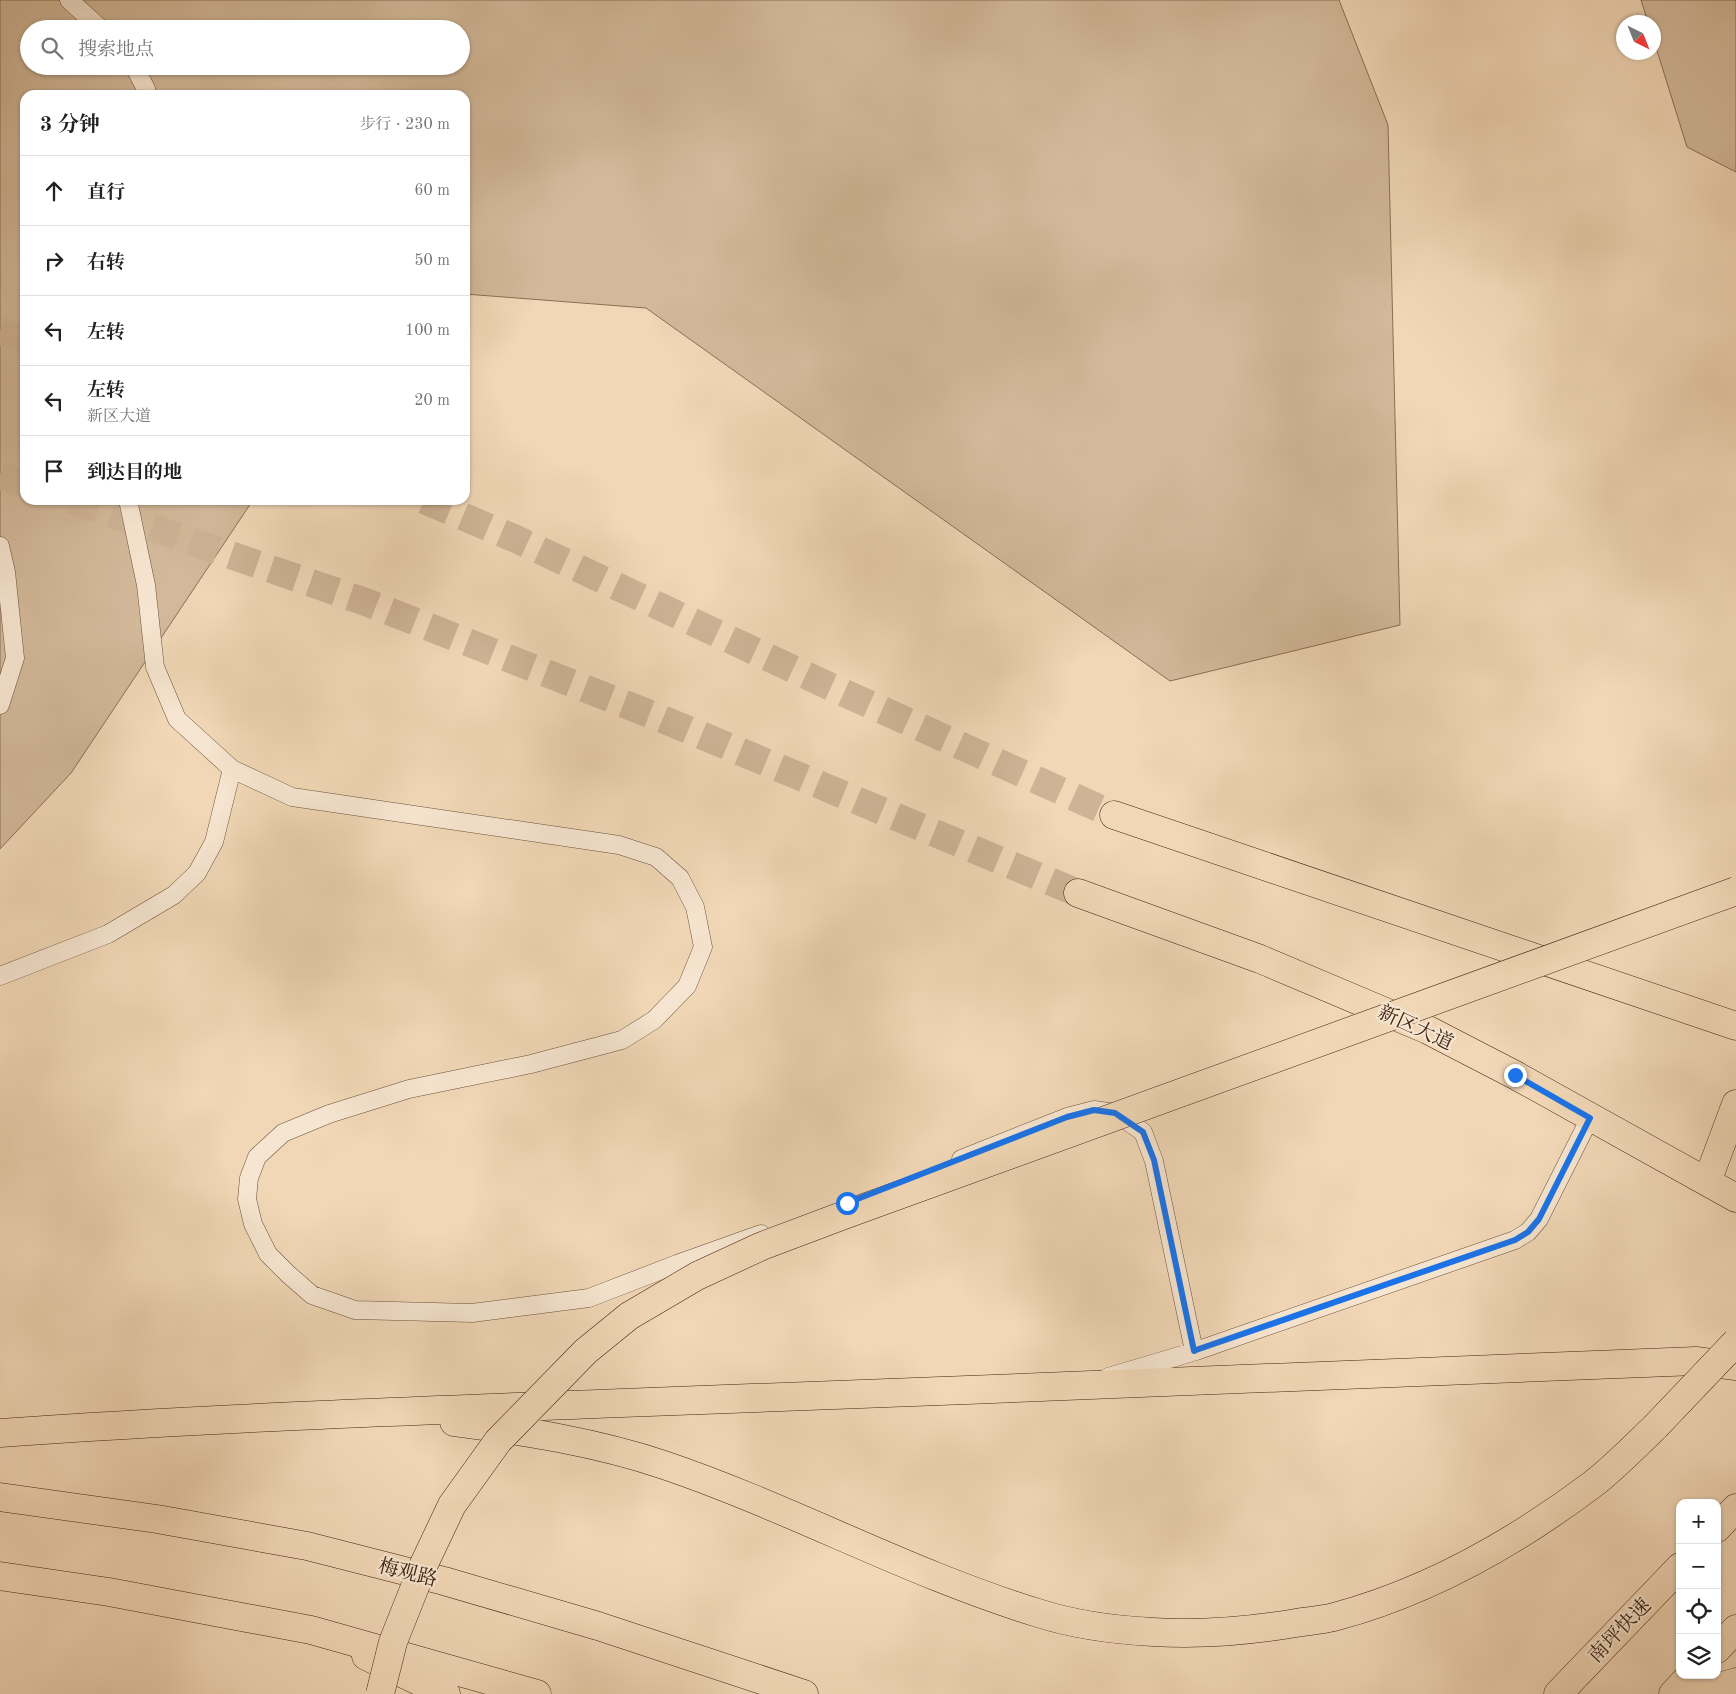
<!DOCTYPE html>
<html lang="zh">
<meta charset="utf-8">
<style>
:root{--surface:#fff;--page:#f2f2f2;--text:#222;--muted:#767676;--line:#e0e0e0}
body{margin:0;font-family:"Old Standard TT","Noto Serif SC",serif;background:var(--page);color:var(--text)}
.controls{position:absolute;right:15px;bottom:15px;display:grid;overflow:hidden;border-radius:10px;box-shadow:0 1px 4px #0004}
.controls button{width:45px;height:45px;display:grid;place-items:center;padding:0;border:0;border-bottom:1px solid var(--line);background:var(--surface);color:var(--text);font:25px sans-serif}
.compass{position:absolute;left:1616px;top:15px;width:45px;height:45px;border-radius:50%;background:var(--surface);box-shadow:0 1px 4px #0004;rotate:137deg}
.stop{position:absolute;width:15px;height:15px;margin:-11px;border:4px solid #1a73e8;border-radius:50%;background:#fff}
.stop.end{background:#1a73e8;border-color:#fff;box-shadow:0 1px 5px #0008}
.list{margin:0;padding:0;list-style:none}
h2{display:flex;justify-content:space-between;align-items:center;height:65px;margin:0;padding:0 20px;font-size:21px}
h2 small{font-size:16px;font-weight:400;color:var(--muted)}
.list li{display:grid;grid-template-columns:32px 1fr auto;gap:15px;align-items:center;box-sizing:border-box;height:70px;padding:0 20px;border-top:1px solid var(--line)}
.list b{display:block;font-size:19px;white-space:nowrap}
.list p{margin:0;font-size:16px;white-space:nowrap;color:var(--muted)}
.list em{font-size:16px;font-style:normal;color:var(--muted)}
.icon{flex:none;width:28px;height:28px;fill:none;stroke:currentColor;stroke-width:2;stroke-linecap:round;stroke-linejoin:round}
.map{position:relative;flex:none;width:1736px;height:1694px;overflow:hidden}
.search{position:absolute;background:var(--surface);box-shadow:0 1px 4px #0004;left:20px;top:20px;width:450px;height:55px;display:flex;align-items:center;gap:12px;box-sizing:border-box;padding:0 18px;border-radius:28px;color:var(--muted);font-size:19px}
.panel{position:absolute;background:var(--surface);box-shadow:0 1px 4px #0004;left:20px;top:90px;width:450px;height:415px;border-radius:15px}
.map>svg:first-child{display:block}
.green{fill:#d3b99a;stroke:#8a6e56;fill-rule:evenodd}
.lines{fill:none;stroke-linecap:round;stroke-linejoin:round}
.primary-tunnel{stroke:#ceb395;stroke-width:28;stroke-dasharray:28 14;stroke-linecap:butt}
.service-casing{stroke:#6c513b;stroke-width:19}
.primary-casing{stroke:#402412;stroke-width:29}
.trunk-casing{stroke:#402412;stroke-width:29}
.service{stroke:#f6e5d0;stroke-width:18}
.primary{stroke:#f1d7b6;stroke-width:28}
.trunk{stroke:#f1d7b6;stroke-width:28}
.trunk-bridge-casing{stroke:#402412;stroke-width:29;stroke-linecap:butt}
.trunk-bridge{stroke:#f1d7b6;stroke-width:28}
.route{stroke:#1a73e8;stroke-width:6}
.labels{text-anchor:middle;stroke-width:4.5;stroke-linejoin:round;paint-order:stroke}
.street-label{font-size:20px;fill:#402412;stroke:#f6e5d0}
</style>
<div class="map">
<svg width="1736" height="1694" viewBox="0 0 1736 1694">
<rect width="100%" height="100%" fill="#f1d7b6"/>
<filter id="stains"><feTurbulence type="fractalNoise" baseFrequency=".004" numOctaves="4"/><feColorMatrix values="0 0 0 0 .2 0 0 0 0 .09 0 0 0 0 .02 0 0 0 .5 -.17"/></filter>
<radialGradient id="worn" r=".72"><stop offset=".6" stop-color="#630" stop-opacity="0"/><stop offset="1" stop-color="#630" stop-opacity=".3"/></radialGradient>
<path class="green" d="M0 0H1339L1388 125 1400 625 1170 681 646 308 465 294V95H25V500H253L71 773 0 849ZM29 29H461V66H29Z
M1641 0H1736V172L1687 147 1654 41V22H1648Z"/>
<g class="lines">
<path class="primary-tunnel" d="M0 331 25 340
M0 475 25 484
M72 500 363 601 660 718 1078 893
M424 500 516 539 829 686 1114 815"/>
<defs>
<path id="service" d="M69 0 101 29
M134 66 146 89 147 95
M128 500 146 585 155 667 177 719 232 769 292 797 619 845 656 857 680 878 695 907 703 947 687 986 654 1020 622 1040 531 1064 409 1089 329 1114 283 1133 257 1157 249 1178 247 1199 253 1224 268 1254 288 1274 312 1295 355 1310 472 1313 589 1298 677 1264 761 1234
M0 546 6 572 15 658 0 705
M0 976 108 934 174 895 197 873 214 842 232 769
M961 1159 1067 1117 1094 1110 1115 1113 1143 1132 1154 1161 1194 1351
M1108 1377 1196 1351 1515 1240 1528 1232 1539 1219 1590 1118"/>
<path id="primary" d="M1114 815 1736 1026
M1078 893 1260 959 1428 1030 1515 1075 1736 1198
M1707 1182 1736 1104
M366 1656 446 1694"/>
<path id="trunk" d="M454 1422C524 1431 596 1442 664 1465 791 1508 910 1574 1038 1613 1075 1625 1115 1630 1153 1632 1201 1635 1248 1631 1296 1623 1308 1621 1322 1620 1334 1617 1428 1592 1516 1542 1593 1484 1615 1467 1635 1446 1655 1427
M0 1433C207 1418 415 1411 622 1403 980 1389 1338 1377 1696 1361L1736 1366
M0 1497 157 1519 307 1546 444 1581 598 1626 804 1694
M1717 1528 1736 1508
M0 1576 109 1592 311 1630 537 1694
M1717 1649 1736 1629
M1558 1694 1680 1567
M1673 1694 1691 1675
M1697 1694 1736 1682"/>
</defs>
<use href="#service" class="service-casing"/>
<use href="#primary" class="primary-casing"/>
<use href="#trunk" class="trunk-casing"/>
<use href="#service" class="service"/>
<use href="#primary" class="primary"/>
<use href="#trunk" class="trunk"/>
<defs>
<path id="trunk-bridge" d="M1655 1427 1736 1342
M380 1694 393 1642 424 1564 452 1505 498 1441 586 1351 629 1316 697 1276 762 1246 847 1214 1736 891"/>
</defs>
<use href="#trunk-bridge" class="trunk-bridge-casing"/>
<use href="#trunk-bridge" class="trunk-bridge"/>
</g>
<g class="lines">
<path class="route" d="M847 1203 1067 1117 1094 1110 1115 1113 1143 1132 1154 1160 1194 1351 1196 1350 1515 1240 1528 1232 1539 1219 1590 1118 1515 1075"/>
</g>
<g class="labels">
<g class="street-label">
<text transform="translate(1416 1027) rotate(25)" y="7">新区大道</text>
<text transform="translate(408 1572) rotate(14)" y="7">梅观路</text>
<text transform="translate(1619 1630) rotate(-46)" y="7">南坪快速</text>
</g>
</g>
<rect width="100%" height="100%" filter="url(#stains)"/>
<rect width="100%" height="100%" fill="url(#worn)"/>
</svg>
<div class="controls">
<button>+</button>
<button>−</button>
<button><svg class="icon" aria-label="locate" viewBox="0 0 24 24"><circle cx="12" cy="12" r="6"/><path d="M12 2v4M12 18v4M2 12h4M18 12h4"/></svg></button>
<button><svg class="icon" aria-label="layers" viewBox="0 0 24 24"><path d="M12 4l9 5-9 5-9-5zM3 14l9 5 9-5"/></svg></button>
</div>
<svg class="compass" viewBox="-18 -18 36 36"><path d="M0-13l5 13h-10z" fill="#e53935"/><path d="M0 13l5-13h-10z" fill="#767676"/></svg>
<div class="stop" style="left:847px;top:1203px"></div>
<div class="stop end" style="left:1515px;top:1075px"></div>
<div class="search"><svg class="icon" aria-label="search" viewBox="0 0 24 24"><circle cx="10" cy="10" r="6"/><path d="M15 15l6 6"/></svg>搜索地点</div>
<section class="panel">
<h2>3 分钟<small>步行 · 230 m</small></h2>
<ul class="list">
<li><svg class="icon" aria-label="ahead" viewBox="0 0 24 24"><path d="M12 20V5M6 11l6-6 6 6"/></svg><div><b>直行</b></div><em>60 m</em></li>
<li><svg class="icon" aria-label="right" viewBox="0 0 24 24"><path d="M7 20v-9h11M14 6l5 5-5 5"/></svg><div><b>右转</b></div><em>50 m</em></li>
<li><svg class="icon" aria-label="left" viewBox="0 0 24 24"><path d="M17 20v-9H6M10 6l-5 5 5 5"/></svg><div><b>左转</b></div><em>100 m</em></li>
<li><svg class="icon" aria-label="left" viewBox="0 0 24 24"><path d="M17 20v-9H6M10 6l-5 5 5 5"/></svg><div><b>左转</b><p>新区大道</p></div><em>20 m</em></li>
<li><svg class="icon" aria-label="arrive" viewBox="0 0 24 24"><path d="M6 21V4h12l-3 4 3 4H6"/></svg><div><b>到达目的地</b></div></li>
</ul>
</section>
</div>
